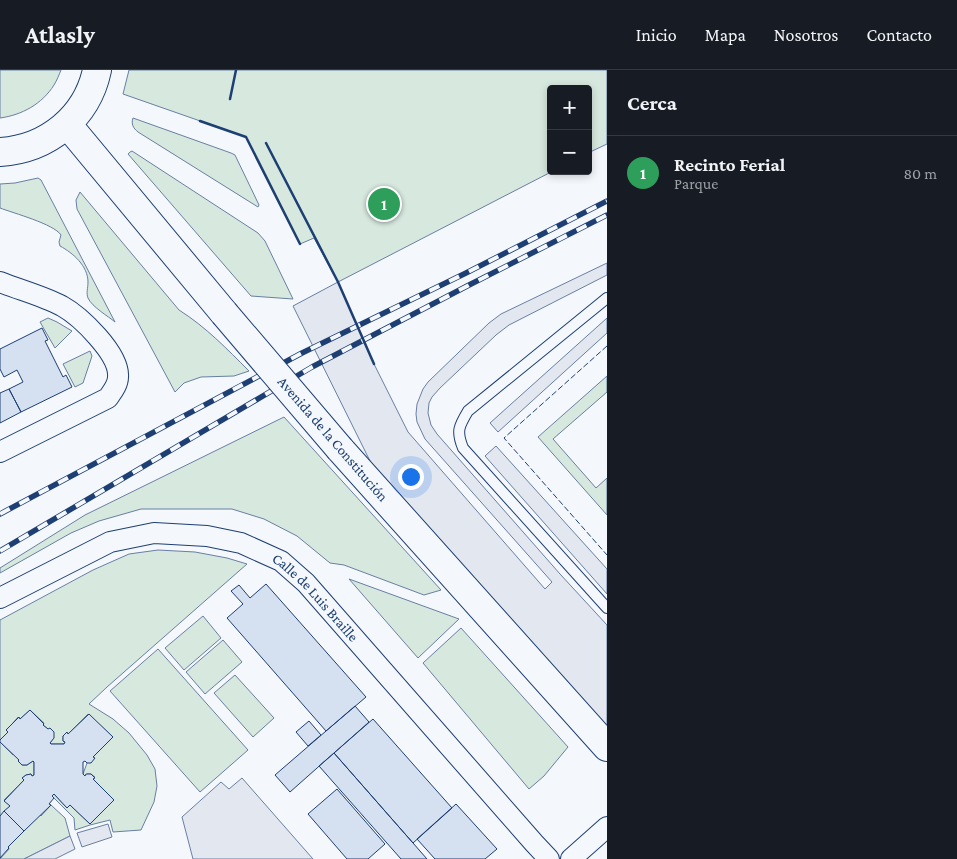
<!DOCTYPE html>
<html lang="es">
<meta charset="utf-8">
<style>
:root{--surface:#171b24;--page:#20242c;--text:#f1f3f6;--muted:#9ea1a6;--line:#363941;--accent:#ea580c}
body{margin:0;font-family:"Crimson Pro",serif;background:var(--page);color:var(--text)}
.controls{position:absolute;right:15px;top:15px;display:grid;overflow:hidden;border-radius:5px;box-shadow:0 2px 8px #0003}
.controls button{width:45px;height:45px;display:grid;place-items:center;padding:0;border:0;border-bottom:1px solid var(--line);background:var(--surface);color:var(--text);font:25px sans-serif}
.you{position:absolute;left:410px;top:406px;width:18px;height:18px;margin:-12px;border:4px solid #fff;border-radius:50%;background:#1a73e8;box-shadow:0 0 0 8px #1a73e833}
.badge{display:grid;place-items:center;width:32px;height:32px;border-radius:50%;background:var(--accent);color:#fff;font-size:16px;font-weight:700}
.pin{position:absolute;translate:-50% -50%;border:2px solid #fff;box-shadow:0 1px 5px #0006}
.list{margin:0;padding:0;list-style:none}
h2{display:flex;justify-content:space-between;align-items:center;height:65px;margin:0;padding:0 20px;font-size:21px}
h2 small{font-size:16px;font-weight:400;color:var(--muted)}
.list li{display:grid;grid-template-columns:32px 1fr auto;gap:15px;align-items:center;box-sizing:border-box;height:75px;padding:0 20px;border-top:1px solid var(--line)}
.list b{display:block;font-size:19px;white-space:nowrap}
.list p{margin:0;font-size:16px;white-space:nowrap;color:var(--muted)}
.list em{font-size:16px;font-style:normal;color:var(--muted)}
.map{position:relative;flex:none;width:607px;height:789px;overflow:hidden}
header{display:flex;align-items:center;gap:30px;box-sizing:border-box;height:70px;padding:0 25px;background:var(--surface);border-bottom:1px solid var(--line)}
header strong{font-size:24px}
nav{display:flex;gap:28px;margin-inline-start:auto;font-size:18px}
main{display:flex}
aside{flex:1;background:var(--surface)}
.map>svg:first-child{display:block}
.green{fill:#d7e8df;stroke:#687fa3}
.parking{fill:#e3e8f0;stroke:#687fa3}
.building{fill:#d5e0f0;stroke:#1d3f73}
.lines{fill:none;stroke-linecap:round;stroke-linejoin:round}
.lane-casing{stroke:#1d3f73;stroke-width:12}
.street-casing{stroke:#1d3f73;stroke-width:22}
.secondary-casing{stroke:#1d3f73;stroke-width:30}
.lane{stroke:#f4f7fb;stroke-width:10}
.street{stroke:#f4f7fb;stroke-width:20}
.secondary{stroke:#f4f7fb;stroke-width:28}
.rail-casing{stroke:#1d3f73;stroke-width:5.5}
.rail{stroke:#f4f7fb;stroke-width:4;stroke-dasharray:11;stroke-linecap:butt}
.secondary-bridge-casing{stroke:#1d3f73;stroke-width:30;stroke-linecap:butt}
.secondary-bridge{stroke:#f4f7fb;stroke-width:28}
.fence{stroke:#1d3f73;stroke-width:1;stroke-dasharray:6 2.5;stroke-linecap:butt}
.wall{stroke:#1d3f73;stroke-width:2.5}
.labels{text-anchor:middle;stroke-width:4;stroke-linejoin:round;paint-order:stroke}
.street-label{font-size:15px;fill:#1d3f73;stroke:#f4f7fb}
</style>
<header>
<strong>Atlasly</strong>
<nav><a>Inicio</a><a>Mapa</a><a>Nosotros</a><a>Contacto</a></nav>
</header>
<main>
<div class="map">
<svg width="607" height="789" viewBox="0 0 607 789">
<rect width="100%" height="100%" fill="#f4f7fb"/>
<path class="green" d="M0 0H61C59 5 57 10 54 15 42 34 22 45 0 48Z
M129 0H607V74L588 83V19H551V101H553L338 212 314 168 300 174 246 67 123 24Z
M133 48 231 83 235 85 259 135 258 137 138 62C133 58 131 54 133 48Z
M132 81 258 163 265 171 293 229 251 226 128 84 130 82Z
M38 108 41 110 115 252C108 246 92 237 88 228 86 223 88 218 88 212 88 196 73 183 60 176L59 172 61 165C54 154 13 143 0 138V114L15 113Z
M80 122 179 240C206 257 227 279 249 301L234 306 201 307 184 313 175 322 77 139 76 130Z
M48 248 57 252 72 261 55 278 40 252Z
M90 281 92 286 83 313 75 317 63 294Z
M607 306V322L553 369 596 418 607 408V445L538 367Z
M284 347 441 520 424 525 344 495 330 493 297 466 264 449 232 439H141L99 451 71 463 0 503V498L85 445Z
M158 480 195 482 227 488 247 494 107 617 89 634 113 649 129 663 147 685 155 699 157 716 154 732 141 760 113 762 110 750 90 755 75 760 74 748 52 726 54 724 67 738 70 735 90 754 114 730 93 709 95 707 91 704H87L85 706 83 704 87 693 113 667 88 644 68 664 67 663 63 666V671L65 672 64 674H51L50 673 52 670 48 659 43 655 44 653 30 640 20 649 18 647 7 660 8 662 0 670V550L93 500 129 484Z
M349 509 459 549 418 588Z
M203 546 221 568 184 600 165 578Z
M461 558 568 677 544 706 529 719 423 593Z
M223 570 242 592 205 624 186 602Z
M158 579 248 680 200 722 110 621Z
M235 605 274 648 253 667 214 623Z
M0 672 13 685 14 684 19 690 18 691 22 695H27L33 691 34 692V705L32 706 31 704 26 705 22 708 24 710 4 730 10 736 0 746Z
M51 735 65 748 70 766 24 789H0L9 779 8 777 40 745 41 746Z"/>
<path class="parking" d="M607 193V205L509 255 496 265 440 318 432 327 429 333 428 343 431 355 437 364 560 504 607 555V663L371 393 293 236 338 212 374 294 408 362 545 519 552 512 425 369 417 352 416 344 417 334 423 319 428 312 489 253 501 244Z
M607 248V263L498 362 490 353Z
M496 376 607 499V524L485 386Z
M242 708 313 789H193L182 747 221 712 229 719Z
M108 754 112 767 82 777 77 763Z
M70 766 75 779 55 789H24Z"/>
<path class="building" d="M42 258 48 270 45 271 63 307 66 305 72 317 21 342 9 319 23 312 17 300 4 307 0 299V279Z
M9 319 21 342 0 353V323Z
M266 514 366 627 326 661 227 548 243 534 231 521 239 515 250 528Z
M355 636 369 652 290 722 275 705Z
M30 640 44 654 43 655 48 659 50 658 54 662V668L50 673 51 674H64L65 672 63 671V666L67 662 68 664 89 644 113 667 93 687 95 688 91 693H87L85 691 83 692V704L85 706 86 704H91L95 708 93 709 114 730 90 754 70 735 67 738 54 724 52 726 54 728 49 734 51 735 24 761 4 741 10 736 4 731 24 710 22 708 26 705 31 704 32 706 34 705V692L33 691 27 695H22L18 691 19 690 0 672V670L8 662 6 660 19 647 20 649Z
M373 649 452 738 413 773 334 683Z
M309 651 321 665 308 676 296 662Z
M334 683 413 773 427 789H401L319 696Z
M337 719 385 774 368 789H347L308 744Z
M456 734 497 779 485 789H435L417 769Z
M4 741 24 761 8 777 9 778 0 788V746Z"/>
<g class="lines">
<defs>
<path id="lane" d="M607 228 468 341C459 356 456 361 463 378L607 538"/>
<g id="street">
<path d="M0 212C20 220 43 226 62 236 80 246 120 284 118 307 118 315 112 322 108 328L0 382"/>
<path id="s1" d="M0 528 110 472 154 463 207 466 241 473 281 491 306 513 534 773 549 789"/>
<path d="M571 789 607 757"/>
</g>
<path id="secondary" d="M67 54 224 243
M0 82C48 79 87 47 97 0
M340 379 607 677"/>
</defs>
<use href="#lane" class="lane-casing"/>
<use href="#street" class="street-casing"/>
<use href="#secondary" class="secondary-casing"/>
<use href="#lane" class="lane"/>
<use href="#street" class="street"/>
<use href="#secondary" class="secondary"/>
<defs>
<path id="rail" d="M0 444 302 283 466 203 607 131
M0 481 312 297 471 214 607 145"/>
</defs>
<use href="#rail" class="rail-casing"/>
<use href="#rail" class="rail"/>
<defs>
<path id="secondary-bridge" d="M224 243 340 379"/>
</defs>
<use href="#secondary-bridge" class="secondary-bridge-casing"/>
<use href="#secondary-bridge" class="secondary-bridge"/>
<path class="fence" d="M607 276 504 368 607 485"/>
<path class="wall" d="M230 29 236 0
M200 51 246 67 300 174
M266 73 338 212 374 294"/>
</g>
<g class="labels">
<g class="street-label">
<text transform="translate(333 369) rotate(49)" y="5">Avenida de la Constitución</text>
<text dy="5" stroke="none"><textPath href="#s1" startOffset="350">Calle de Luis Braille</textPath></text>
</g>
</g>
</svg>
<div class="controls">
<button>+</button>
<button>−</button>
</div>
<div class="you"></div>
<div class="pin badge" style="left:384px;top:134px;background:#2e9e5b">1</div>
</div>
<aside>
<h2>Cerca<small></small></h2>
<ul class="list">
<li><span class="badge" style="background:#2e9e5b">1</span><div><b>Recinto Ferial</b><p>Parque</p></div><em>80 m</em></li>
</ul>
</aside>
</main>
